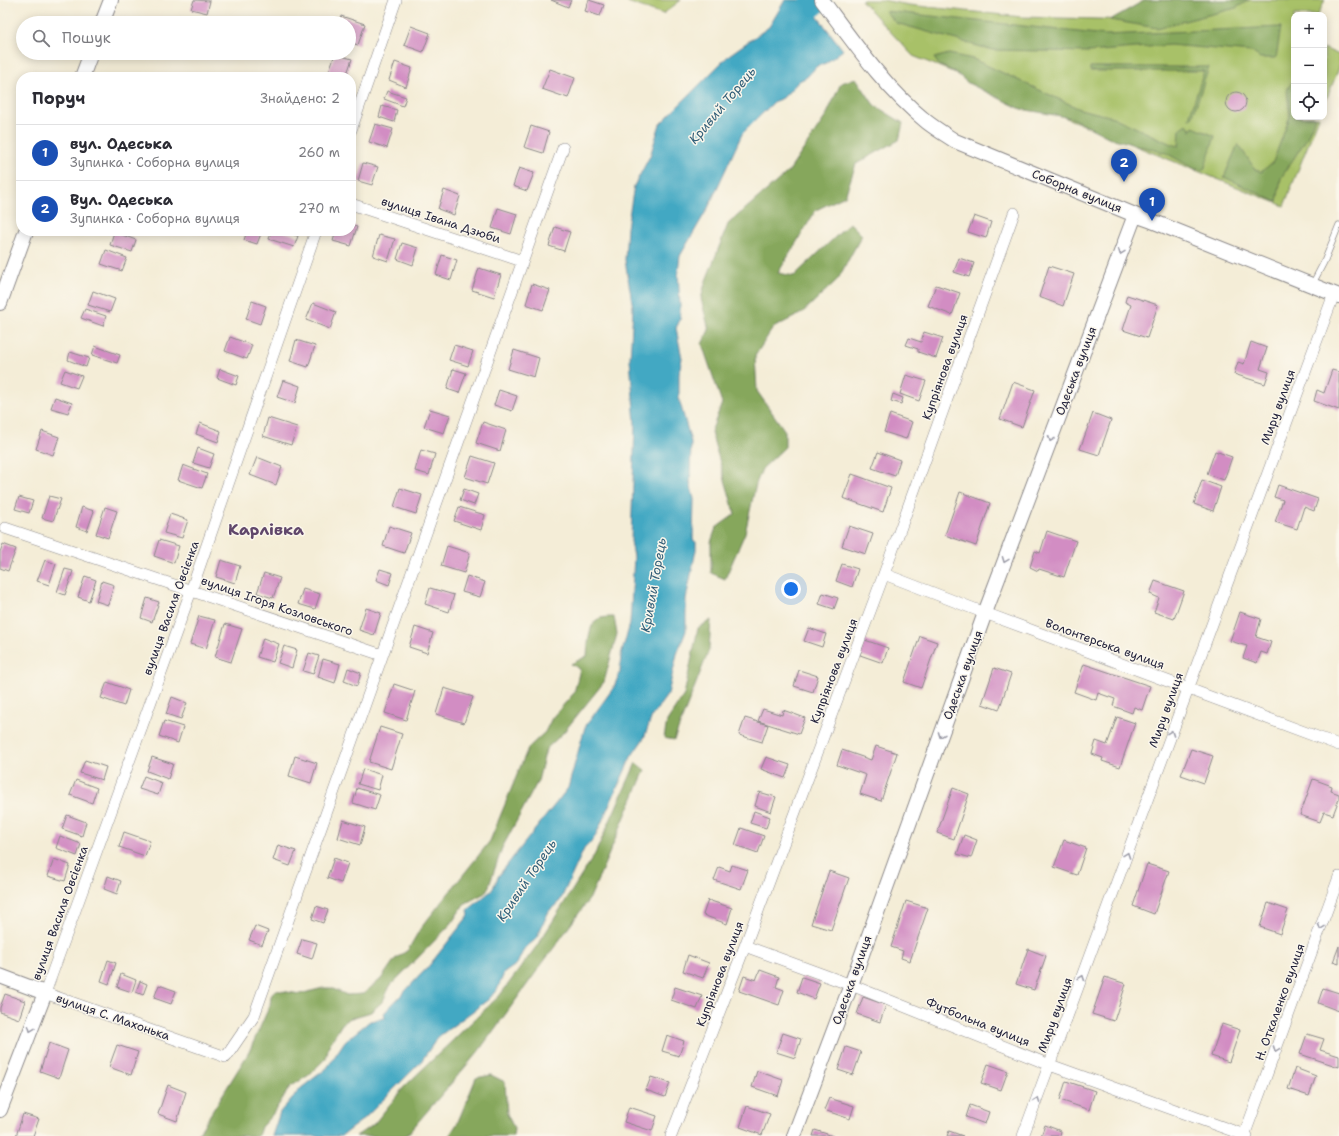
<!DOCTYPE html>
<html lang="uk">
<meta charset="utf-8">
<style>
:root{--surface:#fff;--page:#f2f2f3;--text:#2b2b33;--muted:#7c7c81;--line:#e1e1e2;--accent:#0f766e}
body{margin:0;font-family:"Shantell Sans",sans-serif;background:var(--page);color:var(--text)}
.controls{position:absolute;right:12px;top:12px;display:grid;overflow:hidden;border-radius:8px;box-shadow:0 2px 10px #0003}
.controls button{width:36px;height:36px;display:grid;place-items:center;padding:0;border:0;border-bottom:1px solid var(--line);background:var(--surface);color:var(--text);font:20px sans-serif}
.you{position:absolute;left:791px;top:589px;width:14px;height:14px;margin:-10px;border:3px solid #fff;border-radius:50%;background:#1a73e8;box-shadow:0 0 0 6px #1a73e833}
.badge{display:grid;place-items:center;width:26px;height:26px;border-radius:50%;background:var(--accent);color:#fff;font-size:13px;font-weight:700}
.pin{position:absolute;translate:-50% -33px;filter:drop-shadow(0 1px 2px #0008)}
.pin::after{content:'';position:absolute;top:21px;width:14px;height:12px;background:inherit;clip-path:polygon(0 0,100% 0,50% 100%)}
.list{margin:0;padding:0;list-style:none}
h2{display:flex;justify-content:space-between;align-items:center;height:52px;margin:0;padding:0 16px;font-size:17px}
h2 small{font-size:13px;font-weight:400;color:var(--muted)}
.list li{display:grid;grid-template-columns:26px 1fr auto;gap:12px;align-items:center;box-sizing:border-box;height:56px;padding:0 16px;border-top:1px solid var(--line)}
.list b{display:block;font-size:15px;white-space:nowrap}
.list p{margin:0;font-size:13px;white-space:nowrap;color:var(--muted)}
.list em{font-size:13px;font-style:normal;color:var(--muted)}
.icon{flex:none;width:22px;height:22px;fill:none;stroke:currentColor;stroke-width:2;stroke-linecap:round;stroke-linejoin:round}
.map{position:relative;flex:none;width:1339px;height:1136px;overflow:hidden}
.search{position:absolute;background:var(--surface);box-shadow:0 2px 10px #0003;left:16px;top:16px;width:340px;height:44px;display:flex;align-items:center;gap:10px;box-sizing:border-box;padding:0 14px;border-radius:22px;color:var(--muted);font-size:15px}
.panel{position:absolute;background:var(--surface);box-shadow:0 2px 10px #0003;left:16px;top:72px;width:340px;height:164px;border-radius:16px}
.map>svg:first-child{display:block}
.green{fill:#a8c167;stroke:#657251}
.forest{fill:#86a75c;stroke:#54644c}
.water{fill:#43a8c3;stroke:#32657f}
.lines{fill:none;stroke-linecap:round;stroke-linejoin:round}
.river{stroke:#43a8c3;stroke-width:24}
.building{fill:#d28dc3}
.service-casing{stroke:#8b8889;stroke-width:7}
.minor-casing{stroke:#8b8889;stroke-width:12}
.tertiary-casing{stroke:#8b8889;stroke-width:16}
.service{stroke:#fff;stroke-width:5.5}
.minor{stroke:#fff;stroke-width:11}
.tertiary{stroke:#fff;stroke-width:14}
.oneway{stroke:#9c9ca7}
.labels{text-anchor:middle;stroke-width:3;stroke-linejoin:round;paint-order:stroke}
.street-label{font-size:12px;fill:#22223b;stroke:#fbf7ec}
.water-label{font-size:13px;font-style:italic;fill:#315e78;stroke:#fbf7ec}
.district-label{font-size:16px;font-weight:bold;fill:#60476b;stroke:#fbf7ec}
</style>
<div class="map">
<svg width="1339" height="1136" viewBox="0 0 1339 1136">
<rect width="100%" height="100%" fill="#fbf7ec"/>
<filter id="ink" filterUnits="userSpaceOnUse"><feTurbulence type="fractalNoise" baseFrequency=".025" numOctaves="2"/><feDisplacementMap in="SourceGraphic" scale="8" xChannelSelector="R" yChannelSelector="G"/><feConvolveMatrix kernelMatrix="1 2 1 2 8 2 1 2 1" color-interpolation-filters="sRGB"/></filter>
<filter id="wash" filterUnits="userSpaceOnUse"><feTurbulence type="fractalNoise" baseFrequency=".012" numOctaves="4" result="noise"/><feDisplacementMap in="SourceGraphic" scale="16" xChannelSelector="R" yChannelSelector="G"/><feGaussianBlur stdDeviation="0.9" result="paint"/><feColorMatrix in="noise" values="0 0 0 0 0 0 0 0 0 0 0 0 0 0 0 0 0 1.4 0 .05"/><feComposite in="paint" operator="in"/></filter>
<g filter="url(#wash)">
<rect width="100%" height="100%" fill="#f4edd7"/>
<path class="green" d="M621 0H681L663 14Z
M861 0H882L909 5 1022 17 1135 20 1236 0H1325L1318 15H1294V117H1319L1284 206 913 56Z
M1324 48 1339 55V68L1324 105Z"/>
<path class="forest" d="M1145 0H1249L1236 8 1157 28 1110 20Z
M885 11 1106 35 1281 27 1276 58H1260L1252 52 1170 45 1089 52 992 50 896 23Z
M949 54 973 59 1080 109 1113 117 1171 144 1179 146 1180 129 1187 124 1191 131 1193 127 1215 136 1204 170 1195 169 1166 153 1110 138 1072 118 1021 109 968 83 955 72 939 65 934 58Z
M1090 67H1209L1192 118H1189L1204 71H1090Z
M856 78 874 105 903 123 899 140 856 164 845 196 816 210 778 273 794 276 850 223 862 235 838 279 802 313 773 328 755 356 757 391 785 431V447L762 469 756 484 745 533 725 579 711 573V542L716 528 735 514 711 432 722 403 702 344 709 330 701 299 705 283 728 224 789 171 826 116 841 83Z
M1294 79V117H1315L1307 138 1281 178 1277 202 1224 177 1238 144 1255 169 1261 172 1273 162 1290 116 1287 90Z
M614 617 617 634 604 682 563 733 546 749 538 781 502 848 489 886 485 893 464 904 451 924 390 986 383 1001 371 1012 348 1019 342 1024 329 1045 326 1058 309 1075 290 1087 272 1115 261 1127 258 1136H197L249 1052 270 1005 271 996 275 990 300 994 323 988H331L347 995 363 994 381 979 395 959 408 950 420 929 490 841 528 748 545 732 552 718 574 693 580 669 571 664 587 656C588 646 588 624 598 619 602 617 610 617 614 617Z
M711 620 709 650 674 740 664 738 667 721 684 695 698 628Z
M636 763 645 770 590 898 478 1052 406 1136H356L374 1124 404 1087 500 995 539 943 595 854Z
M491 1075 505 1082 507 1114 514 1128 513 1136H449L457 1124 476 1078Z"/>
<path class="water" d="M785 0H805L843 50 826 63 817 66 807 77 799 81 783 98 775 101 742 134 708 208 680 256 678 272 680 306V320L676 328 682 358 679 374V399L691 442 690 483 694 499 693 540 696 542V550L686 599V631L677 654 668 694 652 716 644 738 631 757 595 837 584 849 560 901 549 911 536 939 524 949 517 964 504 973 498 988 489 999 438 1037 420 1063 365 1118 341 1136H272L280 1112 301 1088 327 1068 345 1041 370 1021 385 1018 384 1013 428 967 469 915 468 910 492 890 499 875 568 788 585 727 614 687 620 672 621 655 630 624 634 557 631 541 635 424 630 359 633 308 625 260 627 228 634 186 650 156 660 124 729 55 769 27Z"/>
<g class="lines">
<path class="river" d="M787 29 797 18 819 0"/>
</g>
<g id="blocks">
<path class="building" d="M194 0 210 1 207 13 191 9Z
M551 0H571L568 7Z
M589 0 604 5 600 16 585 11Z
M341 16 365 24 358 45 349 42V23H339Z
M411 26 430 33 423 52 404 45Z
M335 54 352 59 346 77H327Z
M395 62 412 68 406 87 389 80Z
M550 69 575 78 568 98 542 89Z
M387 91 406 97 403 106 384 99Z
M1226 102a10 10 0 1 1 20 0a10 10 0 1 1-20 0Z
M382 106 397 110 394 122 379 117Z
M375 124 393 129 387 148 369 142Z
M531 126 549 132 543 153 524 147Z
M363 163 378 167 372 185 358 181Z
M519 168 534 173 527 191 513 186Z
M444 190 460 196 454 215 438 209Z
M498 208 517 214 511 234 492 228Z
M974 216 991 222 986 238 968 232Z
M351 225 357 227 351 246 333 241 336 231H351Z
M555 227 570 232 564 251 549 246Z
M247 231H262L257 244 244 240Z
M271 231H282L298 236 294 247 269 239Z
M114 232 136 240 132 252 110 245Z
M379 235 395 239 388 261 373 256Z
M402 243 418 248 413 265 397 259Z
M106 250 127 258 122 271 101 264Z
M442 255 457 260 451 280 436 275Z
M959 258 974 263 969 277 954 272Z
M1049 266 1074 274 1063 306 1039 297Z
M479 268 501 275 494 297 472 290Z
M532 284 550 290 543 310 526 304Z
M936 285 960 293 952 315 928 306Z
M93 291 115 299 110 312 88 305Z
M1127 295 1158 305 1147 338 1123 330 1131 305 1125 302Z
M252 301 266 306 260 324 246 319Z
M313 303 336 312 330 329 306 320Z
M85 309 106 316 103 326 81 318Z
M924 332 943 338 936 358 918 352V349L906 345 909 338 921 342Z
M230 337 252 345 247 359 225 351Z
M296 340 315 346 308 367 290 361Z
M1251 342 1267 348 1260 369 1269 372 1265 384 1234 374 1238 362 1244 364Z
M454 345 473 351 468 366 449 360Z
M95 346 120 355 117 363 92 355Z
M514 350 539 358 534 377 508 369Z
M70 352 89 358 86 367 68 360Z
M220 369 239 376 236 385 217 378Z
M453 369 466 373 459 393 447 389Z
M65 370 82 376 77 388 60 382Z
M1332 370 1339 372V410L1314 401 1317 390 1324 393Z
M906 375 926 381 919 401 900 394Z
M283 380 300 386 295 403 277 397Z
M1013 382 1035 390 1022 427 1000 419Z
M499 390 517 396 512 411 494 405Z
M893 394 903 398 901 404 891 401Z
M55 397 72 403 68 413 51 408Z
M430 409 450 415 444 433 424 427Z
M1093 413 1111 420 1099 455 1080 449Z
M890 414 912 422 906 439 884 432Z
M268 418 297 427 291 445 263 436Z
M483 422 506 430 500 451 476 443Z
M200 423 221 431 218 442 196 434Z
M42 431 59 437 53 455 36 449Z
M198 448 214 454 209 468 193 463Z
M421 450 435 454 429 475 415 471Z
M1215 451 1232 457 1224 480 1207 474Z
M878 452 900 460 895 476 872 468Z
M472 456 494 463 487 484 465 477Z
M257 457 282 467 276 485 250 475Z
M183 465 207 474 202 488 178 480Z
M852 474 891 488 883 512 843 498Z
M1202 480 1221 487 1213 511 1194 504Z
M1278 485 1318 499 1314 511 1304 507 1297 529 1275 522 1283 500 1274 497Z
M400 488 422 495 416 514 394 507Z
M464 489 478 494 474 505 460 500Z
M960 492 990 503 976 546 945 535Z
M49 496 61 499 53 521 42 518Z
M19 497 33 501 29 513 15 509Z
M82 507 94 511 87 531 76 527Z
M105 507 117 511 108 538 96 534Z
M459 507 485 515 481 530 454 521Z
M170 514 188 520 182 538 164 533Z
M389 526 411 533 404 553 383 546Z
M849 526 873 534 866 554 842 546Z
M1047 531 1076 541 1064 577 1039 569 1038 571 1030 567 1035 551 1040 553Z
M159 540 179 546 174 563 154 556Z
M3 544 16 549 8 571 0 568V552Z
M447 546 470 553 464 573 441 566Z
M45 560 56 564 49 585 37 581Z
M221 560 240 566 235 583 216 577Z
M842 564 858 569 852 587 836 581Z
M65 569 73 571 65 595 57 592Z
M380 569 393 573 389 585 376 580Z
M264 573 280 578 273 598 257 593Z
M85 576 96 580 89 601 78 597Z
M467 576 485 582 480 597 462 592Z
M102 581 114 585 108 605 96 601Z
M1155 581 1184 591 1174 619 1154 612 1159 598 1150 594Z
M430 588 454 595 449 612 425 604Z
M303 589 320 594 315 609 298 604Z
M823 593 838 598 834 609 819 604Z
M147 598 159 602 152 622 141 618Z
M366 608 381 613 374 635 359 630Z
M1240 612 1261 619 1256 637 1271 642 1267 654 1261 652 1257 663 1243 658 1247 646 1230 641Z
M199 616 215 620 206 649 190 644Z
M225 624 242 629 231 662 215 657Z
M415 627 433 633 427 653 409 647Z
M809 628 826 634 822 647 804 641Z
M920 636 937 642 921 688 904 682Z
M263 638 279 644 273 662 257 657Z
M865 640 888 648 883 663 860 655Z
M284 646 297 650 292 668 278 663Z
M309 653 319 656 313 674 303 671Z
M323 659 340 664 335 683 318 677Z
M1084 664 1150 686 1142 710 1134 707 1132 713 1113 706 1115 699 1098 693 1096 700 1074 692Z
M348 668 361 673 357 686 344 681Z
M994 668 1011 674 999 710 982 704Z
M799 670 818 676 813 692 794 686Z
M107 682 129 690 124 706 101 698Z
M394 684 415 691 406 720 385 713Z
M444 688 473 697 464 723 436 714Z
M172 697 187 703 181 719 166 714Z
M763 709 782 715 783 710 805 718 799 734 758 721Z
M1117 717 1135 723 1120 767 1102 761 1103 758 1092 754 1096 741 1107 745Z
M745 718 768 725 762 742 739 735Z
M164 721 183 727 178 743 159 736Z
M380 727 402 734 391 769 369 762Z
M876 746 897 753 881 801 860 794 866 775 837 765 842 750 871 760Z
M1191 749 1213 756 1204 783 1181 775Z
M295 756 317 763 311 783 289 776Z
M152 757 173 764 168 779 147 771Z
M766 757 790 765 785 778 761 769Z
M85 760 106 767 102 780 80 773Z
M363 769 382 775 378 790 358 784Z
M144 776 162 783 158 795 139 789Z
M1313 779 1332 786 1331 791 1339 794V799L1333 815 1324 812 1320 822 1300 815Z
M76 780 97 788 92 803 70 795Z
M357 788 380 795 375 810 353 803Z
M953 788 969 794 954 839 937 833Z
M759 792 776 797 771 812 755 806Z
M754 811 770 817 766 828 750 823Z
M67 815 86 822 82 836 62 829Z
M343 820 365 827 360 845 338 838Z
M741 828 764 836 758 853 735 845Z
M124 832 150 841 145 856 119 847Z
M964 835 977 840 971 858 957 854Z
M60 836 81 844 77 856 56 848Z
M1064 840 1086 848 1077 875 1054 867Z
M278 845 296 851 290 866 273 860Z
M334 858 348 863 341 883 327 878Z
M54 859 70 865 65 881 48 876Z
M1147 864 1169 871 1154 914 1133 906Z
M732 865 748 870 741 889 714 880 719 867 730 871Z
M829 871 849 878 831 930 811 924Z
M108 876 121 881 117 894 104 889Z
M708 900 732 908 727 924 703 915Z
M906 901 928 908 910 961 901 958 903 951 891 947Z
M1268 903 1288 910 1280 934 1260 927Z
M316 906 328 910 323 923 312 919Z
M255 926 268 931 262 945 249 940Z
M302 939 317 943 312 959 297 954Z
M1339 946V964L1333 962Z
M1028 949 1046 956 1034 990 1016 984Z
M688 955 709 963 703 978 683 971Z
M108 960 116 963 109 984 101 981Z
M760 970 779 977 776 987 784 990 779 1005 739 991 744 976 756 980Z
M121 974 136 980 132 992 117 987Z
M802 977 820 983 814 999 797 992Z
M1105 977 1126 984 1114 1021 1092 1014Z
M140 981 147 984 143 995 136 992Z
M159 985 176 991 171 1004 154 998Z
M675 987 702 996 697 1009 671 1000Z
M1323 988 1339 993V1011L1318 1003Z
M5 994 25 1001 19 1019 0 1012V1008Z
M863 997 886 1005 880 1022 857 1014Z
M1222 1024 1240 1030 1229 1062 1211 1056Z
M783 1033 801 1039 795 1058 776 1052Z
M1307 1034 1324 1039 1320 1050 1339 1056V1067L1300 1054Z
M667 1035 684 1041 679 1056 662 1051Z
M49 1043 68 1050 59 1078 40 1071Z
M117 1045 138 1052 131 1075 109 1067Z
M846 1047 861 1052 853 1075 838 1070Z
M988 1064 1008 1071 1001 1090 981 1083Z
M1295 1068 1316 1076 1309 1096 1288 1089Z
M757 1071 783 1080 778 1096 752 1087Z
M651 1077 670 1083 665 1097 646 1090Z
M1066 1081 1095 1091 1089 1110 1060 1100Z
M168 1085 186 1092 177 1121 158 1114Z
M829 1098 854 1106 850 1119 824 1110Z
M970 1105 989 1112 985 1124 966 1117Z
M747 1106 770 1114 762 1135 740 1127Z
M629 1107 657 1116 652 1131 624 1122Z
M23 1114 39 1119 33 1136H16Z
M1045 1125 1061 1131 1060 1136H1041Z
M815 1130 833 1136H813Z
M949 1131 963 1136H947Z"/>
</g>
</g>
<g filter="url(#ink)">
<use href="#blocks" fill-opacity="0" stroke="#8b8889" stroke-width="1"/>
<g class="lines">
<defs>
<path id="service" d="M1312 285 1324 262 1339 225"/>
<path id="minor" d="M351 130 396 0
M351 204 522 261
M316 231 191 591 45 993 226 1057 254 1016 563 148
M5 528 382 655
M884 574 985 613 1339 745
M745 946 851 985 1050 1065 1247 1136
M671 1136 745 946 884 574 1014 213
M1023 1136 1334 294
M1244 1136 1339 877"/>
<path id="tertiary" d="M822 0C854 43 885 88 927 122 936 129 946 135 955 141L1135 215 1152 221 1339 296
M102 23 111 0
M82 77 91 53
M0 303 26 231
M0 976 45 993 0 1110
M794 1136 851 985 985 613 1135 215"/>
</defs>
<use href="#service" class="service-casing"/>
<use href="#minor" class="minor-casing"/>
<use href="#tertiary" class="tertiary-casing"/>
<use href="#service" class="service"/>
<use href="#minor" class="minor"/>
<use href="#tertiary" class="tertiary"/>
</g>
<defs><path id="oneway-chevron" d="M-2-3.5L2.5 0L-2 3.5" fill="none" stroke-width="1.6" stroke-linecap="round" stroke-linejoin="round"/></defs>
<g class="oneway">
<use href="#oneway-chevron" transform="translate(1121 252) rotate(111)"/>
<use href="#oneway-chevron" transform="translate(1051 439) rotate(111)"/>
<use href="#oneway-chevron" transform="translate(1005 560) rotate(111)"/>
<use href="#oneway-chevron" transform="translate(1171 733) rotate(-70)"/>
<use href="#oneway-chevron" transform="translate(941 735) rotate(110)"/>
<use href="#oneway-chevron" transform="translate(1127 855) rotate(-70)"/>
<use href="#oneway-chevron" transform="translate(1321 927) rotate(110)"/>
<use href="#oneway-chevron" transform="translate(1082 978) rotate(-70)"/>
<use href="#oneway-chevron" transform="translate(31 1029) rotate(111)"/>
<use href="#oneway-chevron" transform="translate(1276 1049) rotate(110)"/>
<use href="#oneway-chevron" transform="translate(1037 1100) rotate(-69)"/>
</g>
</g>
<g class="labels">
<g class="street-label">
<text transform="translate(1077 191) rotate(22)" y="4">Соборна вулиця</text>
<text transform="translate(441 220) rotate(18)" y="4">вулиця Івана Дзюби</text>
<text transform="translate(945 367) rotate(-70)" y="4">Купріянова вулиця</text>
<text transform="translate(1076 371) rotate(-69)" y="4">Одеська вулиця</text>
<text transform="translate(1278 407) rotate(-70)" y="4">Миру вулиця</text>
<text transform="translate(277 606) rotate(19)" y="4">вулиця Ігоря Козловського</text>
<text transform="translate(171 608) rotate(-70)" y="4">вулиця Василя Овсієнка</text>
<text transform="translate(1105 644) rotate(20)" y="4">Волонтерська вулиця</text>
<text transform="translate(834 671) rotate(-69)" y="4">Купріянова вулиця</text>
<text transform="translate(963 675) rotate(-70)" y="4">Одеська вулиця</text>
<text transform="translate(1166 710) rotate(-70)" y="4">Миру вулиця</text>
<text transform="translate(60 913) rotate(-70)" y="4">вулиця Василя Овсієнка</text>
<text transform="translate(720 974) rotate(-69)" y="4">Купріянова вулиця</text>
<text transform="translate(852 980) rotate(-70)" y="4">Одеська вулиця</text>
<text transform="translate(1280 1002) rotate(-70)" y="4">Н. Откаленко вулиця</text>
<text transform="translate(1055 1015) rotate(-70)" y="4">Миру вулиця</text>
<text transform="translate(113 1017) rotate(19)" y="4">вулиця С. Махонька</text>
<text transform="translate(978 1022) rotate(22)" y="4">Футбольна вулиця</text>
</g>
<g class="water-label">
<text transform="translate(722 105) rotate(-50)" y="5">Кривий Торець</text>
<text transform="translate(653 585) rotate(-80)" y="5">Кривий Торець</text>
<text transform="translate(526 880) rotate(-56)" y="5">Кривий Торець</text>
</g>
<g class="district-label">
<text x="266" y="535">Карлівка</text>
</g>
</g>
</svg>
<div class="controls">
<button>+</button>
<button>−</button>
<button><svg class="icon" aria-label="locate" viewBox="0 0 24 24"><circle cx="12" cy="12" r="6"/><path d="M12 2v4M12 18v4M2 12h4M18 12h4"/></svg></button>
</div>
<div class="you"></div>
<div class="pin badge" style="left:1152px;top:221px;background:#1a4fb4">1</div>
<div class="pin badge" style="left:1124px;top:182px;background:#1a4fb4">2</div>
<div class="search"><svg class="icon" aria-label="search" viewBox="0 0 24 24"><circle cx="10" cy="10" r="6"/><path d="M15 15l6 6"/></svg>Пошук</div>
<section class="panel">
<h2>Поруч<small>Знайдено: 2</small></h2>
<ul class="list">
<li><span class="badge" style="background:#1a4fb4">1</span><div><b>вул. Одеська</b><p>Зупинка · Соборна вулиця</p></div><em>260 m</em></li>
<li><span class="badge" style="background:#1a4fb4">2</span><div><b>Вул. Одеська</b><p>Зупинка · Соборна вулиця</p></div><em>270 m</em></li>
</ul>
</section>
</div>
